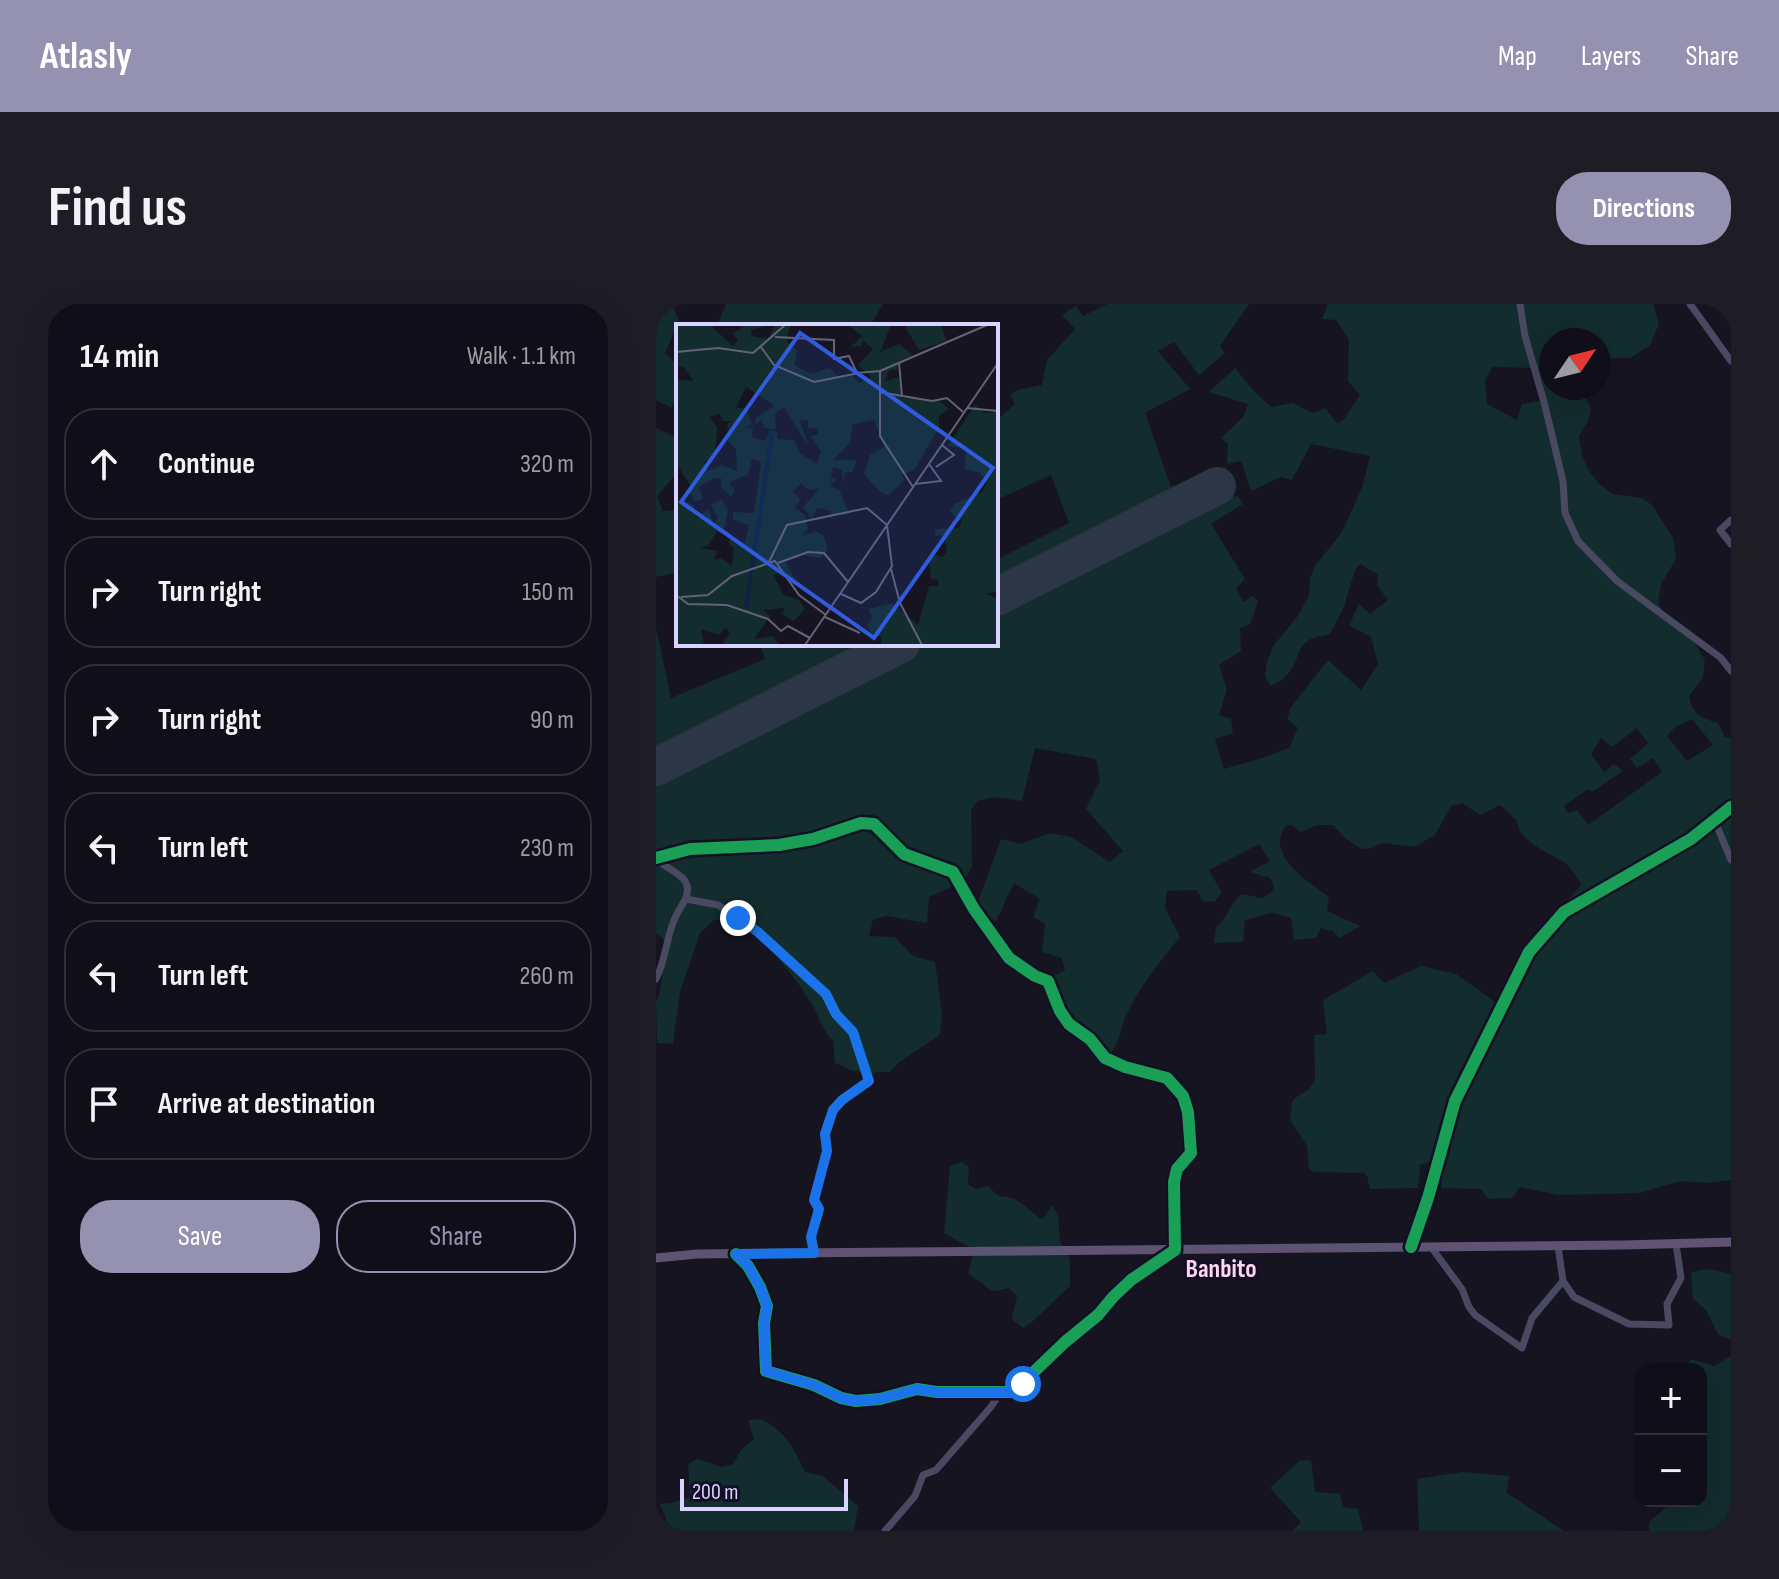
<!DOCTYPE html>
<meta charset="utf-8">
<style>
:root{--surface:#100f19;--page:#1e1d26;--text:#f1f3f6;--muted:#9c9ca2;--line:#302f38;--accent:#9591b1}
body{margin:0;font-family:"Sofia Sans Condensed",sans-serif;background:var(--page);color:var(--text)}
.controls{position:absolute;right:24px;bottom:24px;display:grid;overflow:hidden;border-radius:16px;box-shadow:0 8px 32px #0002}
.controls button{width:72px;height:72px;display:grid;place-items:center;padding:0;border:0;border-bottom:2px solid var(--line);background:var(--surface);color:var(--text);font:40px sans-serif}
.compass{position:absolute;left:883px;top:24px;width:72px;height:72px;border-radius:50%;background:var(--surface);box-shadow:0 8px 32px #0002;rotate:55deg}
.scale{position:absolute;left:24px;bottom:20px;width:168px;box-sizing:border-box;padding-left:8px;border:4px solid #d9d4ff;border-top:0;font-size:22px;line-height:28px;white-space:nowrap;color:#d9d4ff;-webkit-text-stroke:6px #130f26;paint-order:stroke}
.stop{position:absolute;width:24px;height:24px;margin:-18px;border:6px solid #1a73e8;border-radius:50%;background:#fff}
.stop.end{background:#1a73e8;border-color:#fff;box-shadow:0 2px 8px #0008}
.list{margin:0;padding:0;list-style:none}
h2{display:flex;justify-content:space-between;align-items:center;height:104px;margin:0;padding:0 32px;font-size:34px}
h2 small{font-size:26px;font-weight:400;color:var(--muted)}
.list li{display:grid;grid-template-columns:52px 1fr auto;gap:24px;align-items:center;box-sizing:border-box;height:112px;margin:0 16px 16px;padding:0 16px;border:2px solid var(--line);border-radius:32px}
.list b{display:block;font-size:30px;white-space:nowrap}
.list em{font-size:26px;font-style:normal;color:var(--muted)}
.actions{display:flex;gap:16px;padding:24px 32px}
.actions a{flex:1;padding:18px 0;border:2px solid var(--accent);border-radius:32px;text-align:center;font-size:28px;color:var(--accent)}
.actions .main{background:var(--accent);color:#fff}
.icon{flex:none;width:44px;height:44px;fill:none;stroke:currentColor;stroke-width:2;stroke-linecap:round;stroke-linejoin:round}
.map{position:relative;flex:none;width:1075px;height:1227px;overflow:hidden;border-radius:32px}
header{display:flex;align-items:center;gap:48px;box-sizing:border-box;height:112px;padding:0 40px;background:var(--accent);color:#fff}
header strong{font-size:38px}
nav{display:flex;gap:44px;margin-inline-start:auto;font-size:28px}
.intro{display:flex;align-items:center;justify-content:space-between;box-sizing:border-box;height:192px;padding:0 48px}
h1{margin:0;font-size:56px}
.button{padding:20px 36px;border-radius:32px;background:var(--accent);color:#fff;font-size:28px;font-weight:700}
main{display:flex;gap:48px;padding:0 48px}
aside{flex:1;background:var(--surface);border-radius:32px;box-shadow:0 8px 32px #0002}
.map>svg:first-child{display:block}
.green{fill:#132c2d;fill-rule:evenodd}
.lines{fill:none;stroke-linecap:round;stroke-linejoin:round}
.runway{stroke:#2c3646;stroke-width:38}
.minor{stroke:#4a4962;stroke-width:7}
.major{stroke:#5e5373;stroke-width:9}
.cycleway-casing{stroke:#130f26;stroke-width:17}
.cycleway{stroke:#1a9f57;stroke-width:12}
.route{stroke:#1a73e8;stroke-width:10}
.labels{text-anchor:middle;stroke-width:6;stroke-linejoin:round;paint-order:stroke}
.quarter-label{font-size:26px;font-weight:bold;fill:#ffd6f0;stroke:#130f26}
.inset-river{fill:none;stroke:#0d2144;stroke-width:4}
.inset-road{fill:none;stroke:#64617a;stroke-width:2}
.view{fill:#305bdc;fill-opacity:0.15;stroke:#305bdc;stroke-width:4}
.inset-edge{fill:none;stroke:#d9d4ff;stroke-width:4}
</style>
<header>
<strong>Atlasly</strong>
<nav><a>Map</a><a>Layers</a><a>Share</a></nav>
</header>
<div class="intro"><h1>Find us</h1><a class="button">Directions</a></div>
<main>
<aside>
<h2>14 min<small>Walk · 1.1 km</small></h2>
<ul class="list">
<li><svg class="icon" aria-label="ahead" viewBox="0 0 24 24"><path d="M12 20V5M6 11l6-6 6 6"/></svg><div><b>Continue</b></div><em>320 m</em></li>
<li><svg class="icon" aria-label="right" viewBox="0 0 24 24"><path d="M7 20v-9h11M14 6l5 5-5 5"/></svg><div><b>Turn right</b></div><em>150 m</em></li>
<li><svg class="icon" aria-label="right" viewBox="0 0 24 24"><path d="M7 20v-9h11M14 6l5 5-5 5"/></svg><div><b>Turn right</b></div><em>90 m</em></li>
<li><svg class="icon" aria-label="left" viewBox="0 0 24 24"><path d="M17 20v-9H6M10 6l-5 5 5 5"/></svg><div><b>Turn left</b></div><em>230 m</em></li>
<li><svg class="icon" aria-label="left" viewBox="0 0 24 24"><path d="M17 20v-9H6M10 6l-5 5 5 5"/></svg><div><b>Turn left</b></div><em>260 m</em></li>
<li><svg class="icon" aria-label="arrive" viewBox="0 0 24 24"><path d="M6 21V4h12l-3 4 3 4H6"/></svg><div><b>Arrive at destination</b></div></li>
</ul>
<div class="actions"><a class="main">Save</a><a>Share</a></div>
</aside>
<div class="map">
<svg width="1075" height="1227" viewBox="0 0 1075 1227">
<rect width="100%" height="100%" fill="#161421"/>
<path class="green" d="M0 0H16L23 17 9 49 22 61V81L16 104 0 96Z
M70 0H227L214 22H61Z
M451 0H593L564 42 569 49 543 71 518 38 502 47 534 85 489 109 515 183 570 163 578 193 582 192 587 200 555 220 589 275 580 284 587 298 596 292 602 297 594 320 584 324 585 347 563 361 571 385 563 411 575 415 577 429 559 435 568 465 606 454 633 444 642 424 631 415 635 403 672 356 705 386 722 360 715 333 693 321 703 300 714 310 732 296 721 281 722 271 704 260 699 266 688 303 674 330C668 332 661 332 655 335 635 344 647 370 614 382L609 371 611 358 618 341 641 313 653 292 654 274 659 262 686 228 706 184 714 152 655 140 636 176 625 173 595 187 585 157 571 160 572 140 565 134 587 113 592 100 553 88 579 64 596 85 615 103 637 99 657 109 669 104 682 120 688 115 704 91 692 77 693 36 680 16 666 15 672 0H997L1003 20 994 41 974 54H943V36H895V84H925L935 105 932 117 923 132 926 151 931 164 943 180 957 190 986 194 996 201 1017 234 1020 255 1005 280 1002 299 1011 314 1038 338 1049 356 1047 374 1033 392C1037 411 1044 413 1062 419L1069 433 1075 434V876L1050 879 1025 877 983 889 902 891 864 883 856 894 832 895 825 885 786 884 783 861 776 857 764 861 762 884 714 885 711 872 708 869 658 868 653 865 651 842 634 816 636 798 639 794 653 785 659 776 658 731 671 730 667 696 717 667 728 679 765 662 800 670 842 700 868 643 923 584 925 579C920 572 915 564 909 559 893 548 862 538 861 517L844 501 824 511 806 499 795 502 779 531 758 543 727 539 716 544 705 545 689 534 677 521H661L645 528 636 521H630C627 527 623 534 624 540 626 562 657 581 673 593L671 607 704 622 683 634 677 627 665 624 660 634 638 636 635 614 616 609 589 616 587 638 558 639 560 623C573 614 573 599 586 590L606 594 617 587 618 583 614 574 593 568 614 557 603 540 553 566 566 589 559 597 548 598 540 586 511 587 509 604 524 633C504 657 484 683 470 711 464 725 464 740 453 751L413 717 388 677 409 666 406 654 386 648 389 619 377 613 384 595 358 579 340 617 319 606 345 535 365 540 394 529 415 533 454 558 467 547 430 505 444 476 440 455 379 444 366 497 336 493 322 497 315 506 316 563 307 578 273 593 271 619 230 612 217 616 213 632 239 633 257 652 279 658 286 709 284 731 242 759 234 768H220L212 773 209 768 197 767 179 759 177 737C167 727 164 716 158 704 145 681 107 630 83 619 76 616 67 617 58 616L44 629 24 688 17 740 1 739 0 698 4 687 10 644 7 634 0 630V324L15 394 109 355 104 340H169L170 344 178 340H340V256L413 219 395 171 340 196V117L359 100 354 91 361 86 386 81 391 56 419 25 406 11 420 2 427 12ZM836 63 878 64 888 96 866 100 861 116 831 100 829 78ZM1036 415 1057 441 1031 457 1011 432 1019 423ZM981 424 992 439 974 455 981 464 997 454 1006 468 932 521 921 506 912 509 908 502 932 485 936 488 967 467 958 460 948 468 935 450 945 434 956 443Z
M22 122V168L1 192 7 207 22 206V268L0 273V124L19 133Z
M306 858 313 863 312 880 319 885 333 882C346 900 349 888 362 897 370 902 377 909 384 915L389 912 396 901 402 911 404 937 414 955V982L376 1018 367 1024 358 1017 356 1013 361 992 353 984C331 989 339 989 323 977 319 975 315 973 312 969L318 946 288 929 294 862Z
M1053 965 1075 970V1036L1062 1030 1050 1006 1037 995 1035 968Z
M1075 1052V1227H993V1218L1017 1197H1045V1065H1027L1035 1055 1058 1062Z
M105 1115C131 1129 137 1143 149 1168L167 1172 202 1202 198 1227H15L4 1200 16 1199 34 1193 32 1160 42 1155 66 1163 77 1160 85 1146 98 1135 92 1116Z
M655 1156 659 1188 684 1190 687 1203 702 1205 707 1227H636L645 1218 614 1184 643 1157Z
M807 1168 853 1172 851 1189 908 1227H763L761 1175Z"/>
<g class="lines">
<path class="runway" d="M340 293 561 182
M0 463 245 340"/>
<path class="minor" d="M864 0 869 32 888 98 907 177 909 209 922 237 961 277 1065 354 1075 367
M1034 0 1075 57
M1075 216 1064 226 1075 240
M1058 515 1075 556
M0 554 34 545 123 541 157 535 205 519 218 520 248 550 297 568 318 605 353 654 379 672 392 677 404 707 413 720 434 735 449 754 469 763 511 774 527 792 532 808 535 849 521 865 518 878 519 946 475 976 457 993 442 1011 409 1038 357 1088H281L261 1085 224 1095 200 1097 185 1094 158 1081 110 1067 108 1019 111 1002 104 983 92 962 80 950
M0 556C7 561 27 571 30 579 35 589 27 599 22 608 10 628 11 654 0 675
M30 595 62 601 102 628 170 690 180 710 197 728 213 777 186 796 177 806 169 830 171 847 158 896 163 905 155 933 158 949
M755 943 772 894 799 797 873 648 908 608 1035 535 1075 503
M775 943 806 985 813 1003 819 1011 866 1044 876 1014 907 977 902 942
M907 977 918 993 973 1020 1013 1021 1011 1000 1025 974 1020 940
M229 1227 259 1192 267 1171 280 1166 334 1104 345 1088"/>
<path class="major" d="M0 954 41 950 968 941 1075 938"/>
<defs>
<path id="cycleway" d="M0 554 34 545 123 541 157 535 205 519 218 520 248 550 297 568 318 605 353 654 379 672 392 677 404 707 413 720 434 735 449 754 469 763 511 774 527 792 532 808 535 849 521 865 518 878 519 946 475 976 457 993 442 1011 409 1038 357 1088H281L261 1085 224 1095 200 1097 185 1094 158 1081 110 1067 108 1019 111 1002 104 983 92 962 80 950
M755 943 772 894 799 797 873 648 908 608 1035 535 1075 503"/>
</defs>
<use href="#cycleway" class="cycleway-casing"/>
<use href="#cycleway" class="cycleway"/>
</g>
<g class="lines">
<path class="route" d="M82 614 102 628 170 690 180 710 197 728 213 777 186 796 177 806 169 830 171 847 158 896 163 905 155 933 158 949 80 950 92 962 104 983 111 1002 108 1019 110 1067 158 1081 185 1094 200 1097 224 1095 261 1085 281 1088H357L367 1080"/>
</g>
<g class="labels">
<g class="quarter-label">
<text x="565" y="973">Banbito</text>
</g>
</g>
<g transform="translate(20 20)">
<rect width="322" height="322" fill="#161421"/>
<path d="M0 1 35 2 57 22 62 17 57 9 70 1H94L75 6 76 12 92 15 99 1H114L111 18 121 26 119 41 134 50 154 44 163 53 177 52 183 59 195 53 182 41 197 25 186 16V22L175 23 186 12 172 1H215L204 28 223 20 237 31 222 38 221 46H213L209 57 223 53 225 74 262 76 273 85 263 92V104L238 146 226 151 228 156 213 171 204 168 188 150 194 131 208 123 198 96 177 100 174 119 157 136H181L176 148 169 149 167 161 166 146 157 143 155 153 161 156 154 162 163 166 174 190 155 192V187L141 184 136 195 127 183 143 165 132 166 125 159 117 167 124 175 119 184 129 191 132 204 126 212 140 207 148 212 152 226 144 234 125 231 109 237 122 260 106 247 98 251 107 271 123 276 129 285 118 297 107 291 108 284 87 286 94 292 78 315 97 312 103 321H46L54 309 50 303 43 311 25 305 28 321H0V175L18 181 21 194 32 185 38 200 42 193 35 181 46 175 52 187 47 211 41 207 32 222 25 224 41 227 38 236 45 234 56 242 58 225 52 218 56 214 69 219 73 201 57 196V188L78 189 85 138 76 135 72 151 53 158 59 167 55 173 45 163 46 155 38 154 23 163 27 175 19 178 13 167 8 169 15 163 0 139V55L17 57 8 43 0 42ZM70 63 99 82 79 94 80 101 86 96 88 104 100 105 99 90 108 83 133 124 124 96H132V104H141L143 110 135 112 145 128 141 140 124 129 118 116 101 115V108L94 106 90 117 76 113 77 103 68 104 76 100 70 84H60ZM43 90 47 97H57L52 99 51 115 60 126 61 147 46 141 32 147 28 138 38 132 40 121 41 103 33 93ZM228 1H265L271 17 243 26ZM299 81 308 89 322 88V268L309 269 322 275V321H205V313L195 310 191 301 196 294 192 285 217 279 242 301 253 262H262V256L255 255 253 237 256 230 267 233 271 227 268 211 259 212V205L282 204 286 198 274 188 278 180 306 168 311 159 303 148 288 145 290 124 272 122Z" fill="#132c2d" fill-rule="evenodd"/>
<path class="inset-river" d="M70 283 96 110"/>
<path class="inset-road" d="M99 13 158 16V35L173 32 181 49 204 47M85 23 98 41 138 58 183 49M0 28 42 24 77 29 109 1M223 38 226 73M203 68 256 77 271 74 287 88M291 84 322 87M260 143 278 131 266 121M239 160 265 157 253 140M237 163 204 112V47L311 1M102 239 132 228 148 229 172 258M92 240 111 201 191 184 211 201 216 242 200 268 185 279 165 270M215 245 224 279 246 321M0 271 12 280 51 281 92 295 105 307 112 302 134 314M5 273 32 271 56 252 99 237 123 271 150 291M149 293 184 309M129 321 322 39"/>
<path class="view" d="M124 9 317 144 198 314 5 178Z"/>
<rect width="322" height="322" class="inset-edge"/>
</g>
</svg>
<div class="controls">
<button>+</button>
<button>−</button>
</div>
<svg class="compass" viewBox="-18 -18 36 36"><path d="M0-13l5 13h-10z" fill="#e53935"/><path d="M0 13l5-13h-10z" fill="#9c9ca2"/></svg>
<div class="scale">200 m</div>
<div class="stop" style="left:367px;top:1080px"></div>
<div class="stop end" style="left:82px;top:614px"></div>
</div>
</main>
